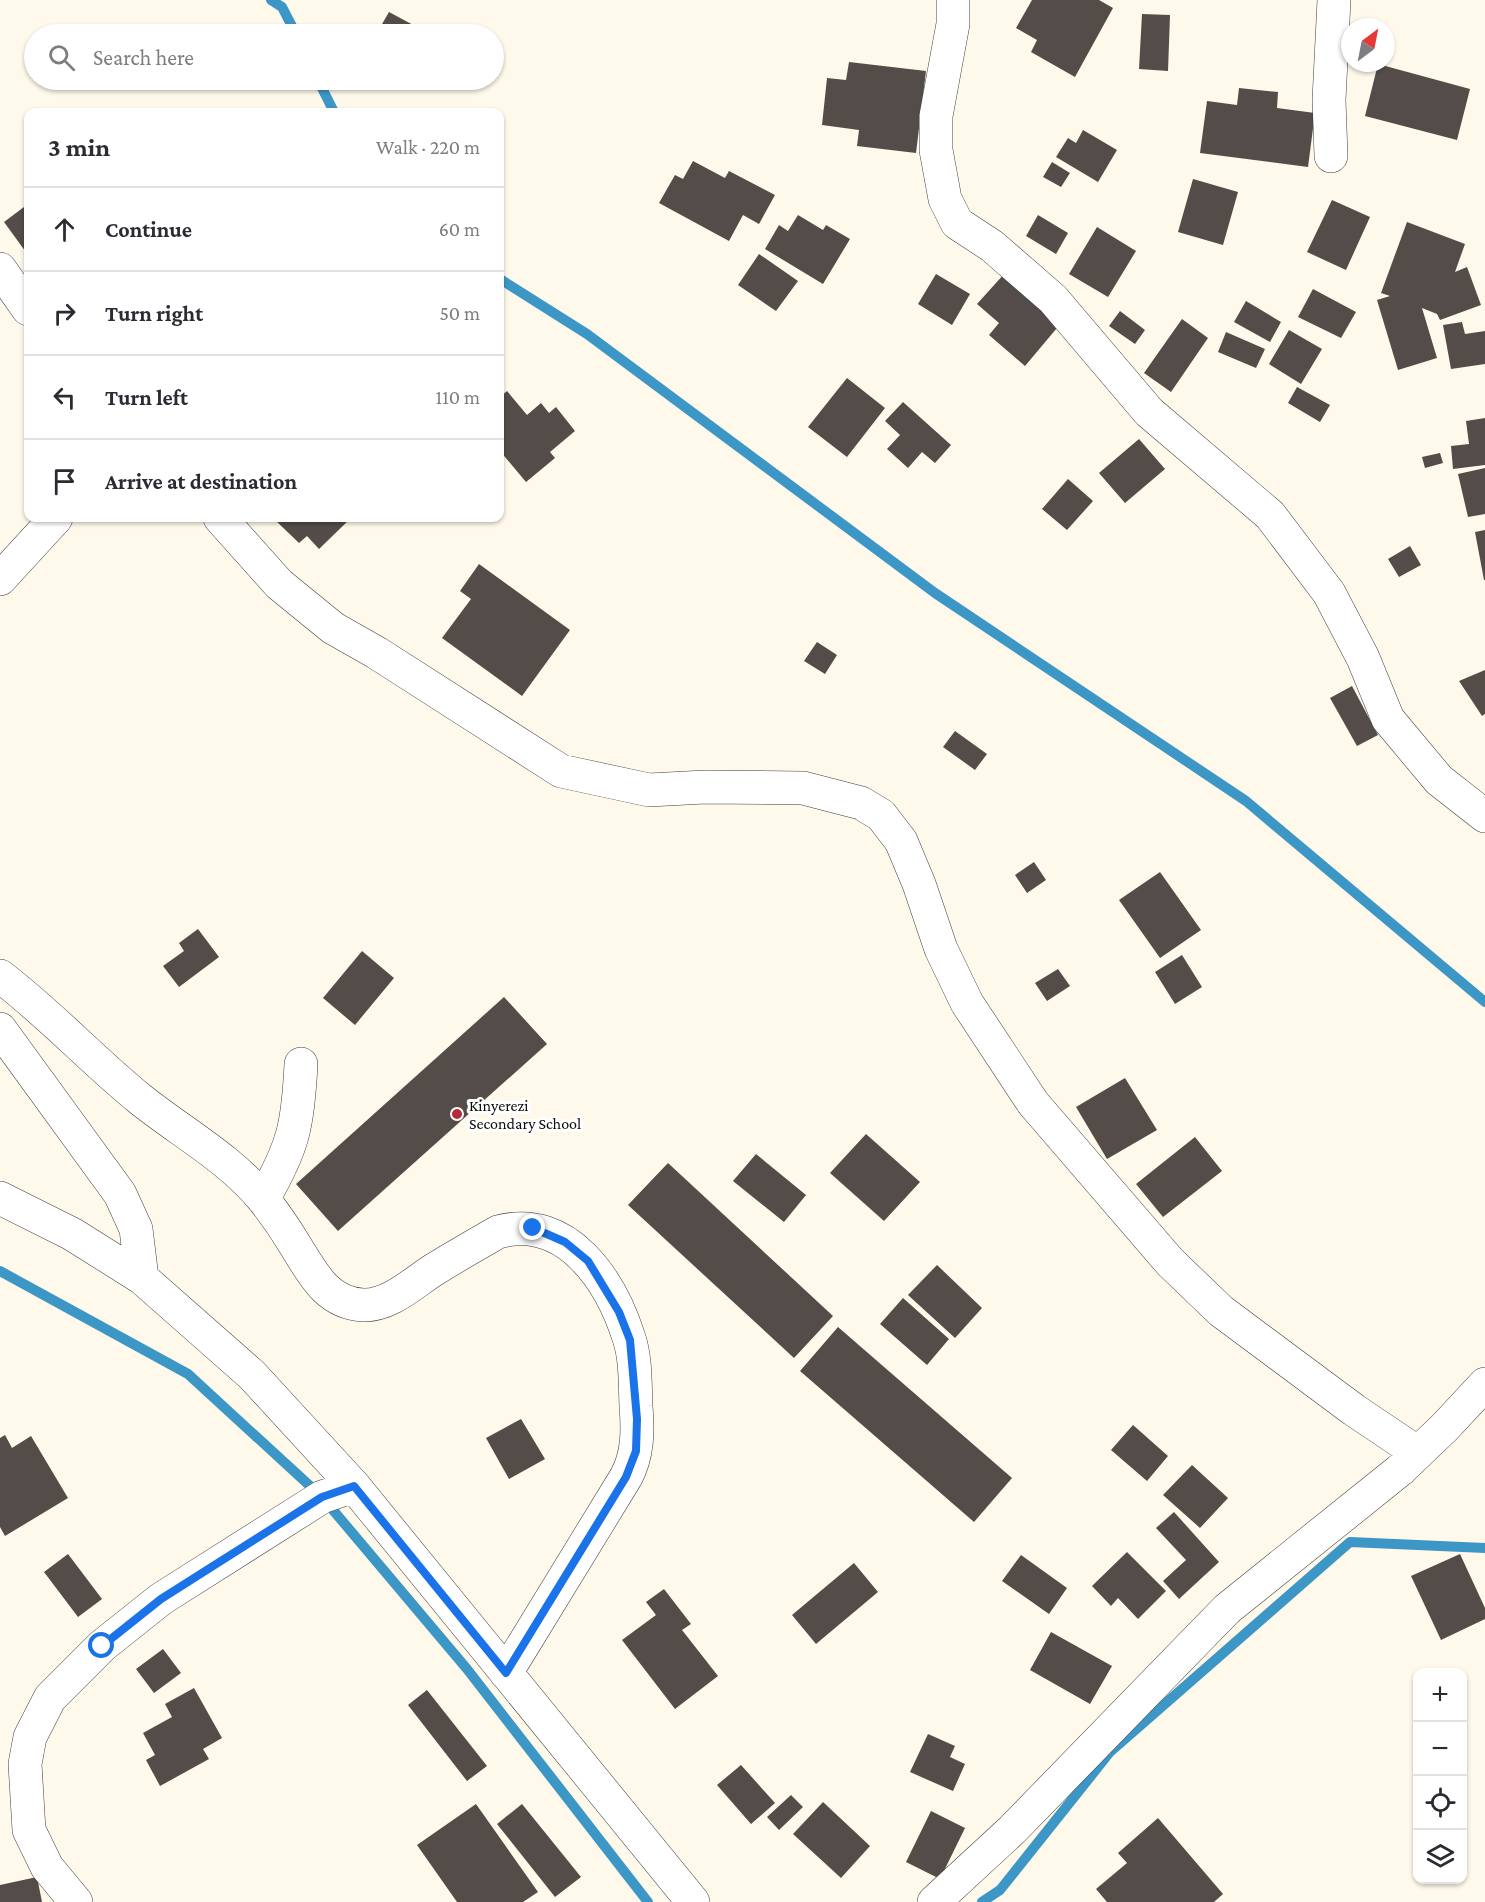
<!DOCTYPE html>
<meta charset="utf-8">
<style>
:root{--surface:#fff;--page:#f2f2f3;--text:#2b2b33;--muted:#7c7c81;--line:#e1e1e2}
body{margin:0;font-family:"Crimson Pro",serif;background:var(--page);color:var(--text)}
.controls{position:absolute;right:18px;bottom:18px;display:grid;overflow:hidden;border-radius:12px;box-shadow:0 2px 4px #0004}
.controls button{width:54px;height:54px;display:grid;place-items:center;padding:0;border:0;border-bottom:2px solid var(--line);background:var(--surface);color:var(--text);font:30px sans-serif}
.compass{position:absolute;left:1341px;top:18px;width:54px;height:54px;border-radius:50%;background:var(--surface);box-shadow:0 2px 4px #0004;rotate:32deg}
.stop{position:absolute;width:18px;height:18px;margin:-14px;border:4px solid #1a73e8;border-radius:50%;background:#fff}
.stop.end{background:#1a73e8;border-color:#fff;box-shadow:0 2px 6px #0008}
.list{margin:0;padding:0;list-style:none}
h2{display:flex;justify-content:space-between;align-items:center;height:78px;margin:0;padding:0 24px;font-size:26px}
h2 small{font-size:20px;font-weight:400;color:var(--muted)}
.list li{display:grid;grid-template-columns:39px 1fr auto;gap:18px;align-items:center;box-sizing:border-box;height:84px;padding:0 24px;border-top:2px solid var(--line)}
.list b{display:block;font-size:22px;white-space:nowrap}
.list em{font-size:20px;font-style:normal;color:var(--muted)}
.icon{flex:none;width:33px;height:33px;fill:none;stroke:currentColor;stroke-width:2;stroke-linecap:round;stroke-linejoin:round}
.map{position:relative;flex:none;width:1485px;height:1902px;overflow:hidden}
.search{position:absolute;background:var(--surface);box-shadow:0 2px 4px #0004;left:24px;top:24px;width:480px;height:66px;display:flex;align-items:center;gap:15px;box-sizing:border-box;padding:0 21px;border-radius:33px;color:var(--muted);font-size:22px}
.panel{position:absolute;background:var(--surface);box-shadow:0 2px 4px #0004;left:24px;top:108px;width:480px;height:414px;border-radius:12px}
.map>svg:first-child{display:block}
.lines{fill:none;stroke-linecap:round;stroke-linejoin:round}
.stream{stroke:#3c97c6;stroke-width:10}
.building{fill:#534c48}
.minor-casing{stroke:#3e3e3e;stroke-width:34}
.minor{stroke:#fff;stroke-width:33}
.route{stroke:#1a73e8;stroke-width:8}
.poi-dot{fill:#b42b39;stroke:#fff;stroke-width:2}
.labels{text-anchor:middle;stroke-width:6;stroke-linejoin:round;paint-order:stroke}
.poi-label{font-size:16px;fill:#0b0b0b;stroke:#fff;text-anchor:start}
</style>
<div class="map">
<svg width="1485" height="1902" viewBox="0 0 1485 1902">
<rect width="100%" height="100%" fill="#fef9ea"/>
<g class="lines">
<path class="stream" d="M271 0 282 7 296 34
M318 80 334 112
M500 279 587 334 935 593 1246 801 1485 1002
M0 1271 188 1374 322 1497 467 1669 648 1902
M982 1902 1000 1890 1110 1752 1350 1542 1485 1548"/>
</g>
<path class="building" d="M1032 0H1099L1113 8 1075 77 1031 52 1037 40 1016 28Z
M389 12 430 34H380L378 31Z
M1142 14 1170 15 1168 71 1139 69Z
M849 62 926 71 916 153 857 146 859 130 822 125 827 78 846 80Z
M1378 64 1470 89 1457 140 1365 116Z
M1239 88 1278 92 1277 108 1315 113 1308 167 1200 153 1207 101 1237 105Z
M1083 130 1117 150 1098 182 1056 157 1068 138 1076 143Z
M693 161 725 178 729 171 775 195 759 224 743 215 729 241 659 203 675 175 683 179Z
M1052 162 1070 173 1061 187 1043 177Z
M1193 179 1238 192 1223 245 1178 232Z
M1332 200 1370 217 1346 270 1307 252Z
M28 204V255L4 222Z
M798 215 823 230 826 225 850 239 823 284 765 249 779 225 788 231Z
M1038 215 1068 233 1056 254 1026 236Z
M1407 222 1465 244 1455 272 1467 267 1481 305 1440 320 1437 314 1422 308 1437 358 1398 370 1377 300 1390 296 1381 293Z
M1097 227 1136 251 1108 297 1069 274Z
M759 254 798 281 776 311 738 285Z
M1005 273 1062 322 1025 366 989 335 999 323 977 304Z
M936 274 970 294 952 325 918 304Z
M1313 289 1356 312 1341 338 1298 317Z
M1246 301 1281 322 1270 342 1234 322Z
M1120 311 1145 330 1135 344 1109 326Z
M1182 319 1208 338 1171 392 1144 373Z
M1462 322 1465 334 1485 331V364L1451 369 1443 325Z
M1289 330 1322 349 1301 384 1269 364Z
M1226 332 1265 349 1256 368 1218 352Z
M847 378 885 408 847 457 808 427Z
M1297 387 1330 405 1320 422 1288 403Z
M507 391 527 415 541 403 549 413 556 407 575 431 550 452 555 458 526 482 500 451V444L503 441 500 437V397Z
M903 402 951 445 935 463 922 452 908 468 887 449 900 435 885 421Z
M1485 418V465L1453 469 1451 446 1469 444 1466 421Z
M1139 439 1165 469 1125 503 1099 473Z
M1440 453 1443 463 1425 468 1422 457Z
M1485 468V514L1468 517 1458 474Z
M1068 479 1093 501 1067 530 1042 509Z
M273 518H351L319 549 307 536 299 543Z
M1485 530V580H1484L1475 532Z
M1410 546 1421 565 1399 577 1388 559Z
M479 564 570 630 522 696 442 638 471 599 460 591Z
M817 642 837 655 825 674 804 661Z
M1485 670V714L1482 716 1459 681Z
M1352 686 1378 735 1357 746 1330 698Z
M955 731 987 754 975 770 943 747Z
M1034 862 1046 880 1027 893 1015 875Z
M1160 872 1201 930 1160 958 1119 900Z
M198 929 219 957 179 987 163 966 184 951 179 943Z
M362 951 394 978 355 1025 323 998Z
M1182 955 1202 987 1175 1004 1155 972Z
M1058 969 1070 986 1047 1001 1035 983Z
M504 997 547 1044 338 1231 296 1184Z
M1125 1078 1157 1130 1107 1159 1076 1107Z
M866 1134 920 1182 884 1221 830 1173Z
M1195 1137 1222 1171 1163 1217 1136 1184Z
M756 1154 806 1195 784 1222 733 1181Z
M668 1163 833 1316 794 1358 628 1205Z
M937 1265 982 1308 955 1338 908 1295Z
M903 1298 949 1339 927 1365 880 1324Z
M838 1327 1012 1478 974 1522 800 1371Z
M521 1419 545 1459 509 1479 486 1438Z
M1133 1425 1168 1456 1147 1481 1111 1450Z
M5 1435 12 1448 31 1436 68 1498 5 1536 0 1527V1438Z
M1192 1465 1228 1498 1200 1528 1163 1495Z
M1174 1512 1219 1562 1179 1599 1163 1581 1186 1560 1156 1528Z
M1127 1552 1166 1591 1138 1619 1118 1598 1111 1606 1092 1586Z
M68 1554 102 1599 78 1617 44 1572Z
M1460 1554 1485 1608V1619L1441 1640 1411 1576Z
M1021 1555 1067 1588 1049 1614 1002 1581Z
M854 1563 878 1592 816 1644 792 1615Z
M664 1589 691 1624 682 1630 718 1676 675 1709 622 1640 656 1615 646 1602Z
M1051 1632 1112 1666 1090 1704 1030 1670Z
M163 1649 181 1673 154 1693 136 1669Z
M194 1688 222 1738 203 1749 209 1759 160 1786 146 1760 155 1755 143 1733 172 1717 165 1704Z
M427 1690 487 1766 467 1781 408 1705Z
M928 1734 955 1746 950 1757 965 1764 953 1791 910 1772Z
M741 1765 775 1803 751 1824 717 1785Z
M791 1795 803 1807 779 1830 767 1817Z
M823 1802 870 1846 841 1878 793 1834Z
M476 1804 538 1892 523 1902H457L417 1845Z
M522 1804 581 1877 555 1897 497 1824Z
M931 1811 965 1828 940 1879 906 1862Z
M1158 1818 1223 1894 1214 1902H1107L1096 1889 1127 1863 1118 1853Z
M37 1877 42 1902H0V1885Z"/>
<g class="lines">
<defs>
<path id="minor" d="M953 0V24L936 116V150L945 199 957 223 992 246 1053 299 1149 412 1270 515 1329 593 1363 658 1388 719 1439 780 1485 816
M1331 156 1329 100 1334 0
M0 269 28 309
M220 518 279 584 333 628 377 653 561 771 649 790 705 787 803 788 861 803 881 815 901 841 919 884 941 949 967 1003 1033 1103 1170 1262 1221 1311 1354 1410 1418 1453
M0 579 56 518
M0 976C50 1014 92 1060 140 1099 181 1132 231 1159 264 1200 275 1214 286 1230 295 1245 312 1272 326 1303 363 1305 390 1306 414 1282 435 1269 456 1256 477 1244 498 1232 567 1213 611 1281 629 1338 636 1359 635 1384 636 1406 638 1431 638 1455 626 1477L506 1673
M0 1029 120 1194 136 1229 142 1278
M0 1198 72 1234 142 1278 252 1375 354 1486 693 1902
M263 1199C294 1146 298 1124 301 1064
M76 1902 47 1867 29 1830 25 1764 30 1737 50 1698 102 1646 161 1599 322 1497 354 1486
M934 1902 1012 1830 1227 1609 1400 1470 1445 1427 1485 1384"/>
</defs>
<use href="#minor" class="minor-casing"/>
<use href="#minor" class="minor"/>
</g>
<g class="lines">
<path class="route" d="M102 1646 161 1599 322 1497 354 1486 506 1673 626 1477 636 1451 637 1419 630 1340 619 1312 588 1261 565 1242 533 1228"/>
</g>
<circle class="poi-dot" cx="457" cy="1114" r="6"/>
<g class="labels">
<g class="poi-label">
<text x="469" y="1111">Kinyerezi<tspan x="469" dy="18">Secondary School</tspan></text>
</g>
</g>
</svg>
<div class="controls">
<button>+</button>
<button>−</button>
<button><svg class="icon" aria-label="locate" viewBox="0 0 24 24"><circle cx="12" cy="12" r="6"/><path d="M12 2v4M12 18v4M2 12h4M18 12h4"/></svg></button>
<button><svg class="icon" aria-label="layers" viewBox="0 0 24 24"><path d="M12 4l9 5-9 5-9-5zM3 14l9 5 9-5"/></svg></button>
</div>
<svg class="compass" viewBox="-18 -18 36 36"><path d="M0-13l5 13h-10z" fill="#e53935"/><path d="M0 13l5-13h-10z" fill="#7c7c81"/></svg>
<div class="stop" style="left:102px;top:1646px"></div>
<div class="stop end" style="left:533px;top:1228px"></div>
<div class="search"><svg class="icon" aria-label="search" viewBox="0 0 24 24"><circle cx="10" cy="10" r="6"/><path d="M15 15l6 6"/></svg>Search here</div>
<section class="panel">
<h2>3 min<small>Walk · 220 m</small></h2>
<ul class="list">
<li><svg class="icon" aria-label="ahead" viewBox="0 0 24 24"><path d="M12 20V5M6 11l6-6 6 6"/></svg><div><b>Continue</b></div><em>60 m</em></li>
<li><svg class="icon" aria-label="right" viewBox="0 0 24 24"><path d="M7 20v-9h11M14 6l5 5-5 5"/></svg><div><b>Turn right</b></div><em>50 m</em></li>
<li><svg class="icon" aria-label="left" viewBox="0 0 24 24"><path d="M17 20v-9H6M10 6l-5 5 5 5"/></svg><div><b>Turn left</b></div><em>110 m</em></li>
<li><svg class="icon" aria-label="arrive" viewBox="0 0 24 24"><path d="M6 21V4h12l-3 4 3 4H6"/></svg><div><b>Arrive at destination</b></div></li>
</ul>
</section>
</div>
